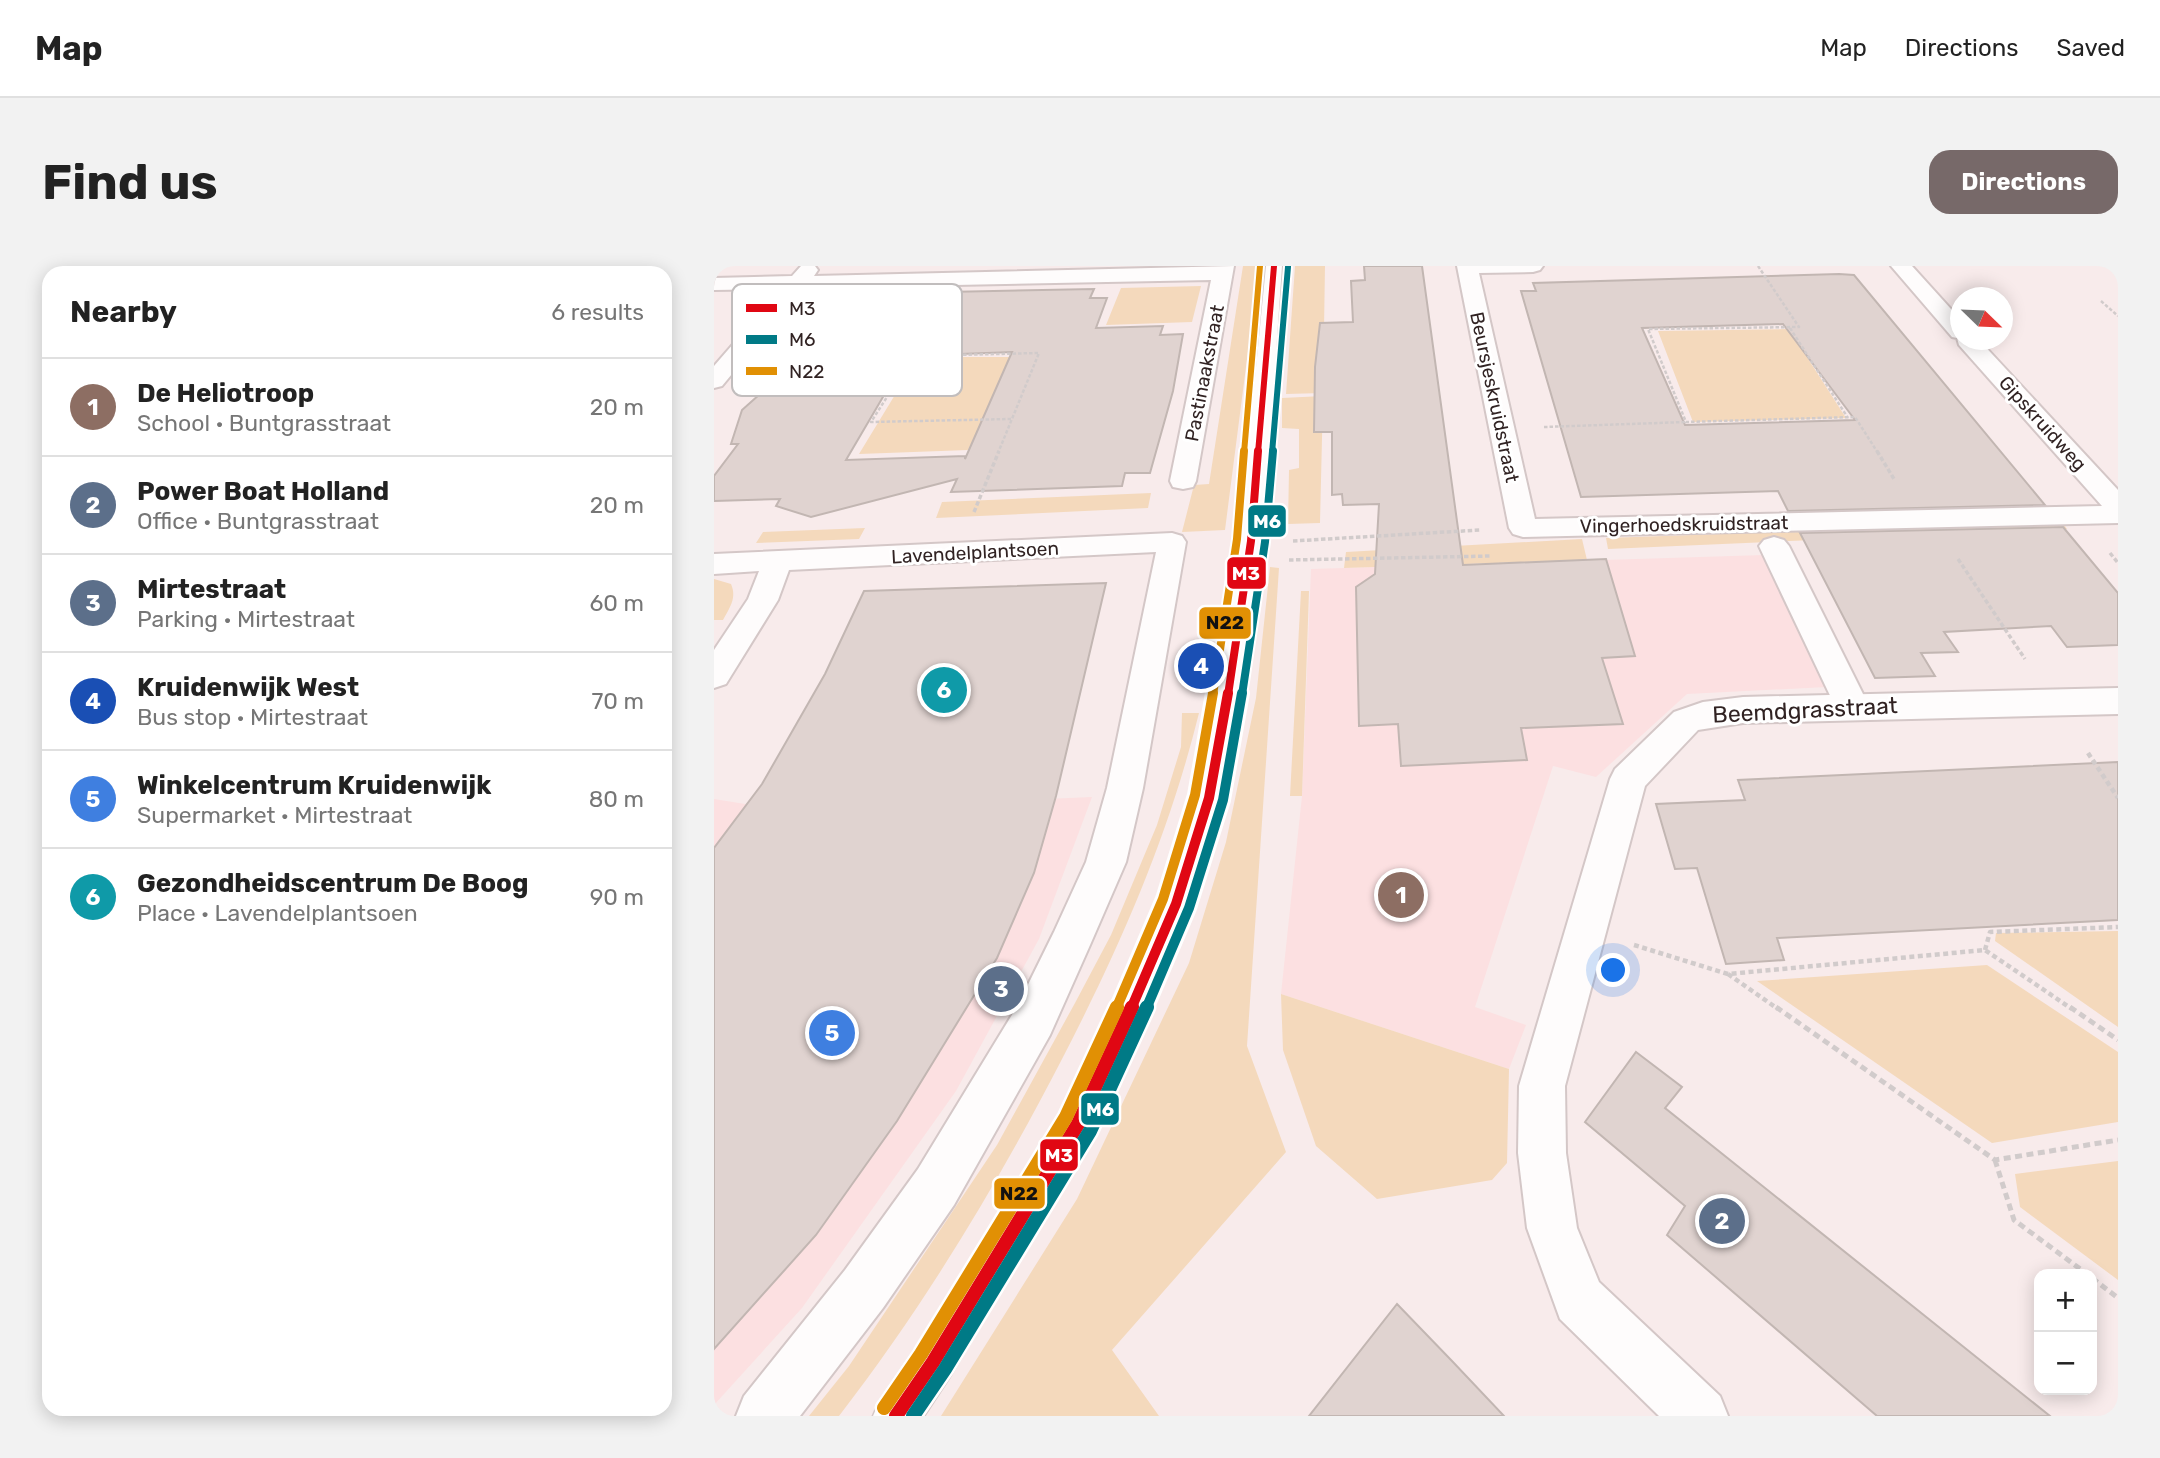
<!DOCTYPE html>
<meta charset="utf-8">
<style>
:root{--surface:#fff;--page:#f2f2f2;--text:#222;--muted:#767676;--line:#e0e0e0;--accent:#776969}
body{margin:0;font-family:Rubik,sans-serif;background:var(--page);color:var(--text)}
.controls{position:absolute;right:21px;bottom:21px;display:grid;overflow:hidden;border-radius:14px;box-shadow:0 4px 18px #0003}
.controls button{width:63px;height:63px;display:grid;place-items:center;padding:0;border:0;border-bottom:2px solid var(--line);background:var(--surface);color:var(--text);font:35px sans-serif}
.compass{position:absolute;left:1236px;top:21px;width:63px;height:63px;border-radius:50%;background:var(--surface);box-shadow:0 4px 18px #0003;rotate:113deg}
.you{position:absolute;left:900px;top:705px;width:24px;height:24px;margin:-18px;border:5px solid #fff;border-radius:50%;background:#1a73e8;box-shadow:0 0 0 10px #1a73e833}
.badge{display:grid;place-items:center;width:46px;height:46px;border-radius:50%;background:var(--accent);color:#fff;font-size:23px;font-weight:700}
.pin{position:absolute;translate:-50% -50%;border:4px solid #fff;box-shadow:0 2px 7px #0006}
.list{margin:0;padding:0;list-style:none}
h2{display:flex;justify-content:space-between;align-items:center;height:91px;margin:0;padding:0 28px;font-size:30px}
h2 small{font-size:23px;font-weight:400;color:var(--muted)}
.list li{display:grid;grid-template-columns:46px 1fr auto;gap:21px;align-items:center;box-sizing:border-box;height:98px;padding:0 28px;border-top:2px solid var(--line)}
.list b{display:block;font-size:26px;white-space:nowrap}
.list p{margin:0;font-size:23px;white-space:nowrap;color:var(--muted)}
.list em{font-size:23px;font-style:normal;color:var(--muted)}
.map{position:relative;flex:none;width:1404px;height:1150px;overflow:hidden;border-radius:21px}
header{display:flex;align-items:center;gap:42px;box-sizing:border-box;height:98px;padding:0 35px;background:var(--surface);border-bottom:2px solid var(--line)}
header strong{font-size:33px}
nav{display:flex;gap:38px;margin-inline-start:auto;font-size:24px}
.intro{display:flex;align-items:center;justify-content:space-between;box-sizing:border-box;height:168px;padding:0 42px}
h1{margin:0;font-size:49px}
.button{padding:18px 32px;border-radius:21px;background:var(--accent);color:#fff;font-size:24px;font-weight:700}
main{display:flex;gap:42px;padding:0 42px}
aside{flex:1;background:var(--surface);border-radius:21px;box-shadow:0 4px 18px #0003}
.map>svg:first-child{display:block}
.built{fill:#fce0e1}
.green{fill:#f4d9bc}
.building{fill:#e0d3d0;stroke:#c2b6b2;stroke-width:2;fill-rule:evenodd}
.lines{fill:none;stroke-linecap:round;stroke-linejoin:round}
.service-casing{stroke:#d4c7c7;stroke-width:3}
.pedestrian-casing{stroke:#d4c7c7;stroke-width:4}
.minor-casing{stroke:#d4c7c7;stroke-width:4}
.path-far3{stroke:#d1cbcb;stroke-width:2.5;stroke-dasharray:3.5 2;stroke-linecap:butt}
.path-far2{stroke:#d1cbcb;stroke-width:3.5;stroke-dasharray:4.5 2.5;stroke-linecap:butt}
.path-far1{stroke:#d1cbcb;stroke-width:4.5;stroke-dasharray:5 3.5;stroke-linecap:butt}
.path{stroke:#d1cbcb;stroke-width:5;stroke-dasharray:7 4.5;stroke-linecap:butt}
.service{fill:#fefcfc;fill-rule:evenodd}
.pedestrian{fill:#fefcfc;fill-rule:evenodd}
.minor{fill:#fefcfc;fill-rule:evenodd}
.bus-1-far3-casing{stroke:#fff;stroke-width:10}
.bus-1-far2-casing{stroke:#fff;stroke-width:12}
.bus-1-far1-casing{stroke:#fff;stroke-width:16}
.bus-1-casing{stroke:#fff;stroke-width:19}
.bus-2-far3-casing{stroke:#fff;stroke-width:10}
.bus-2-far2-casing{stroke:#fff;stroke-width:12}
.bus-2-far1-casing{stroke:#fff;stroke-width:16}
.bus-2-casing{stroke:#fff;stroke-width:19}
.bus-3-far3-casing{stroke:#fff;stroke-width:10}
.bus-3-far2-casing{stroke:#fff;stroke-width:12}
.bus-3-far1-casing{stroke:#fff;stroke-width:16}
.bus-3-casing{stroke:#fff;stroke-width:19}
.bus-1-far3{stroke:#e00713;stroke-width:6}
.bus-1-far2{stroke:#e00713;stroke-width:8}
.bus-1-far1{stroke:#e00713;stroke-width:10}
.bus-1{stroke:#e00713;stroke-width:14}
.bus-2-far3{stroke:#007a86;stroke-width:6}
.bus-2-far2{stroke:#007a86;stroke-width:8}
.bus-2-far1{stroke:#007a86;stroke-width:10}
.bus-2{stroke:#007a86;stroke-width:14}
.bus-3-far3{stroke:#e19004;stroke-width:6}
.bus-3-far2{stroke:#e19004;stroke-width:8}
.bus-3-far1{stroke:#e19004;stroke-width:10}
.bus-3{stroke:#e19004;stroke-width:14}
.labels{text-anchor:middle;stroke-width:6;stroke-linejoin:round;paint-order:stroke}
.far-street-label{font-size:19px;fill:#312323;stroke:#fff}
.street-label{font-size:23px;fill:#312323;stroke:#fff}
.key{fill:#fff;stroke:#c1bdbd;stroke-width:2}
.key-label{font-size:19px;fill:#312323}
.line-badge{stroke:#fff;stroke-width:2.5}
.badge-label{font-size:19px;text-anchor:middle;font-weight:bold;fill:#fff}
.pale-badge-label{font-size:19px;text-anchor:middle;font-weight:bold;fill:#111}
</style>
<header>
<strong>Map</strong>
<nav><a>Map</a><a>Directions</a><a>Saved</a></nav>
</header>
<div class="intro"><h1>Find us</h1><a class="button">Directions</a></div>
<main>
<aside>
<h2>Nearby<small>6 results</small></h2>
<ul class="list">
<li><span class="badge" style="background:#8d6e63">1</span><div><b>De Heliotroop</b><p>School · Buntgrasstraat</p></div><em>20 m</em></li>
<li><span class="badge" style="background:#5c6f8a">2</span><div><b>Power Boat Holland</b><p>Office · Buntgrasstraat</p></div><em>20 m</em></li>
<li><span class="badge" style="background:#5c6f8a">3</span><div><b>Mirtestraat</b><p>Parking · Mirtestraat</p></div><em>60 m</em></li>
<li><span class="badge" style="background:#1a4fb4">4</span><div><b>Kruidenwijk West</b><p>Bus stop · Mirtestraat</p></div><em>70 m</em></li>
<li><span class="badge" style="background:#3f7fe0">5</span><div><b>Winkelcentrum Kruidenwijk</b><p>Supermarket · Mirtestraat</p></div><em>80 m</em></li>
<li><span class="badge" style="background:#0f9aa8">6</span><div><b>Gezondheidscentrum De Boog</b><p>Place · Lavendelplantsoen</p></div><em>90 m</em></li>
</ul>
</aside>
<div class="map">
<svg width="1404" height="1150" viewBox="0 0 1404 1150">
<rect width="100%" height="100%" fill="#f8ebeb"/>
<path class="built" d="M1050 289 1113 421 973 428 882 511 839 500 761 741 812 759 795 803 567 728 588 530 597 303Z
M378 531 325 673 242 825 88 1042 0 1139V533L69 544Z"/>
<path class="green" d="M529 0H545L511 264 468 266 480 219 495 218Z
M581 0H611L609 127 572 128Z
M487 20 478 56 392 59 407 22Z
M1075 63 1132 152 979 156 944 65Z
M204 91H320L264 165 254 184 145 188Z
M609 130 606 257 574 258 575 204 585 202V163L568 162V132Z
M437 227 434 242 222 252 228 236Z
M1348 256 1353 263 894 283 892 272Z
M151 262 145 273 42 277 49 266Z
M868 273 873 294 630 302 632 286Z
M556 301 565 302 533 780 572 886 398 1084 445 1150H227L363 933 475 697 512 576 542 432Z
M0 313 17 318C23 332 16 341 9 354H0Z
M587 325H595L588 530H576Z
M468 447H485C454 572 406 681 347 795 283 919 210 1040 125 1150H95L135 1100 283 879 361 737 397 669 443 559 467 481Z
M1404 665V761L1281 675 1282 667Z
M1273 699 1404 786V856L1278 877 1043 715Z
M567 728 795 803 793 897 778 914 663 933 602 880 569 784Z
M1404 895V1014L1306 941 1301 908Z"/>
<path class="building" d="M650 0H708L749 299 892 293 921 390 888 392 909 458 807 462 813 494 687 500 684 458 645 460 642 321 661 308 665 238 629 239 628 228 618 229V166H600L601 101 606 57 639 56 637 15 651 14Z
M1125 8 1140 9 1331 239 1074 245 1064 225 867 231 807 25H822L819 17ZM1069 58 1141 154 971 159 928 62Z
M380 23 376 32H393L382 62 449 60 446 69 469 68 459 125 436 207H411L408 220 237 226 243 213 97 251 62 240 66 233 0 235V210L24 178H17L28 144 46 128 63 126 135 28ZM298 86 251 193V190L132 194 193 90Z
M1349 261 1404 327V379L1353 381 1337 360 1230 366 1244 386 1207 387 1221 410 1161 412 1086 267Z
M392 317 342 530 320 607 283 692 183 855 102 969 0 1083V582L48 518 111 408 150 325Z
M1404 496V654L1063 672 1070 694 1012 698 983 602 961 603 942 538 1031 534 1024 514Z
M922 786 968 821 951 842 1336 1150H1163L953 969 971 940 871 856Z
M683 1038 738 1095 790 1150H595Z"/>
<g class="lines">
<defs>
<path id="service" d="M552 0H568L549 275 533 393 510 532 479 638 378 872 235 1112 210 1150H159L166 1134 203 1080 350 844 445 638 480 532 507 393 525 275Z"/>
<path id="pedestrian" d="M1060 271 1070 274 1075 280 1155 440 1150 449 1138 453 1126 449 1121 440 1045 280 1050 274Z"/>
<path id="minor" d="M87 0H101L104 4 100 10 520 0 482 215 479 221 469 223 459 221 456 215 497 14 89 22 8 120 0 122V100L67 23 0 24V12L78 10Z
M743 0H829L826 4 819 6 765 7 821 253 1388 240 1245 79 1243 72 1238 71 1177 0H1198L1246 53V74H1265L1404 224V257L809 271 799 268 795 262Z
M458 267 468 270 472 276 429 522 412 596 376 679 336 769 240 939 169 1042 86 1150H22L30 1130 131 1004 204 903 304 739 340 666 372 596 393 522 442 286 75 304 64 334 12 418 0 422V384L34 333 45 305 0 308V288Z
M1404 422V448L1029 457 984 464 931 520 851 820 852 887 863 962 885 1016 1006 1130 1014 1150H945L846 1053 813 962 804 887 805 820 896 513 901 503 960 446 989 436 1029 431Z"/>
</defs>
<use href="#service" class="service-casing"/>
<use href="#pedestrian" class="pedestrian-casing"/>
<use href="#minor" class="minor-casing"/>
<path class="path-far3" d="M1044 0 1085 61 934 63 972 156 1141 151 1164 187
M1387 35 1404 50
M1076 62 1134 152
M196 95 157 156 297 153
M70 97 197 95 201 90 325 87 284 187
M830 161 972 156"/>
<path class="path-far2" d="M1163 185 1180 213
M260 246 285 185
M579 275 766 264
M1396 287 1404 297
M1244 293 1311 393
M575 294 777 290"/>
<path class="path-far1" d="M1374 487 1404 532
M920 679 1014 708 1271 684 1358 743
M1271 684 1276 666 1404 661
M1014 708 1064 743"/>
<path class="path" d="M1062 741 1281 894 1404 874
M1356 741 1404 774
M1281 894 1300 954 1373 1008
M1378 1012 1404 1032"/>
<use href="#service" class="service"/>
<use href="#pedestrian" class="pedestrian"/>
<use href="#minor" class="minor"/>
<defs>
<path id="bus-1-far3" d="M544 187 560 0"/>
<path id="bus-1-far2" d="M514 429 537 275 544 185"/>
<path id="bus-1-far1" d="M417 743 462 638 495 532 514 427"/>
<path id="bus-1" d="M182 1150 219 1096 364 858 418 741"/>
<path id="bus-2-far3" d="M558 187 574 1"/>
<path id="bus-2-far2" d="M528 429 551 276 559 185"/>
<path id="bus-2-far1" d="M432 743 475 642 509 534 528 427"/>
<path id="bus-2" d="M199 1150 231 1103 376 865 433 741"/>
<path id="bus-3-far3" d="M530 187 546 0"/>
<path id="bus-3-far2" d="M499 429 523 273 530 185"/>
<path id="bus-3-far1" d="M402 743 449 633 481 529 499 427"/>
<path id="bus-3" d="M170 1142 207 1088 352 851 403 741"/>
</defs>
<use href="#bus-1-far3" class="bus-1-far3-casing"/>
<use href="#bus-1-far2" class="bus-1-far2-casing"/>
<use href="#bus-1-far1" class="bus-1-far1-casing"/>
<use href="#bus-1" class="bus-1-casing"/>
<use href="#bus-2-far3" class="bus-2-far3-casing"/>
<use href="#bus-2-far2" class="bus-2-far2-casing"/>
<use href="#bus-2-far1" class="bus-2-far1-casing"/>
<use href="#bus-2" class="bus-2-casing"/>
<use href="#bus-3-far3" class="bus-3-far3-casing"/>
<use href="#bus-3-far2" class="bus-3-far2-casing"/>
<use href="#bus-3-far1" class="bus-3-far1-casing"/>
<use href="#bus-3" class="bus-3-casing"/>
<use href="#bus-1-far3" class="bus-1-far3"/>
<use href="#bus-1-far2" class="bus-1-far2"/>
<use href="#bus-1-far1" class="bus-1-far1"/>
<use href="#bus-1" class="bus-1"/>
<use href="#bus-2-far3" class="bus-2-far3"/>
<use href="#bus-2-far2" class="bus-2-far2"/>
<use href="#bus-2-far1" class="bus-2-far1"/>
<use href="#bus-2" class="bus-2"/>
<use href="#bus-3-far3" class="bus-3-far3"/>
<use href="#bus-3-far2" class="bus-3-far2"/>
<use href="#bus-3-far1" class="bus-3-far1"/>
<use href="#bus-3" class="bus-3"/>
</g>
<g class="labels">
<g class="far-street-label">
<text transform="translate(490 107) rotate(-79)" y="7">Pastinaakstraat</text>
<text transform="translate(781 131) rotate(78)" y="7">Beursjeskruidstraat</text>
<text transform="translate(1329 157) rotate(48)" y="7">Gipskruidweg</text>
<text transform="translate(970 258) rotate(-1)" y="7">Vingerhoedskruidstraat</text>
<text transform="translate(261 286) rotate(-3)" y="7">Lavendelplantsoen</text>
</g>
<g class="street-label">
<text transform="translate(1091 444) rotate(-3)" y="8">Beemdgrasstraat</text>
</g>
</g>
<rect x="18" y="18" width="230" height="112" rx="10" class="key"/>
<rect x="32" y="38" width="31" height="8" fill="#e00713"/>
<rect x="32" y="69" width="31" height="9" fill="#007a86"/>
<rect x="32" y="101" width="31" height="8" fill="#e19004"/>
<g class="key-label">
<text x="75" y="49">M3</text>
<text x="75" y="80">M6</text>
<text x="75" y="112">N22</text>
</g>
<g class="line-badge">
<rect x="533" y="238" width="40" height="34" rx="7" fill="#007a86"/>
<rect x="512" y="290" width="41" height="34" rx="7" fill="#e00713"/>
<rect x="484" y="340" width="54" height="34" rx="7" fill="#e19004"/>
<rect x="366" y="826" width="40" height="34" rx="7" fill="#007a86"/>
<rect x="325" y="872" width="40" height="34" rx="7" fill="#e00713"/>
<rect x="279" y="911" width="53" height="33" rx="7" fill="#e19004"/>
</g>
<g class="badge-label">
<text x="553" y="262">M6</text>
<text x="532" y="314">M3</text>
<text x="386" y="850">M6</text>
<text x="345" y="896">M3</text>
</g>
<g class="pale-badge-label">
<text x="511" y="363">N22</text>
<text x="305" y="934">N22</text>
</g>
</svg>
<div class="controls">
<button>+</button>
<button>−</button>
</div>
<svg class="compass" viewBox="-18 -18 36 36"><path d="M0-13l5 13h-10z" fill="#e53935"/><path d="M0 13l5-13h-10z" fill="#767676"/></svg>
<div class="you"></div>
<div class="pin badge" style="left:687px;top:629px;background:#8d6e63">1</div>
<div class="pin badge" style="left:1008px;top:955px;background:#5c6f8a">2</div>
<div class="pin badge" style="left:287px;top:723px;background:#5c6f8a">3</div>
<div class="pin badge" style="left:487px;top:400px;background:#1a4fb4">4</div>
<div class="pin badge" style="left:118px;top:767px;background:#3f7fe0">5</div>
<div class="pin badge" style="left:230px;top:424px;background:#0f9aa8">6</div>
</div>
</main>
